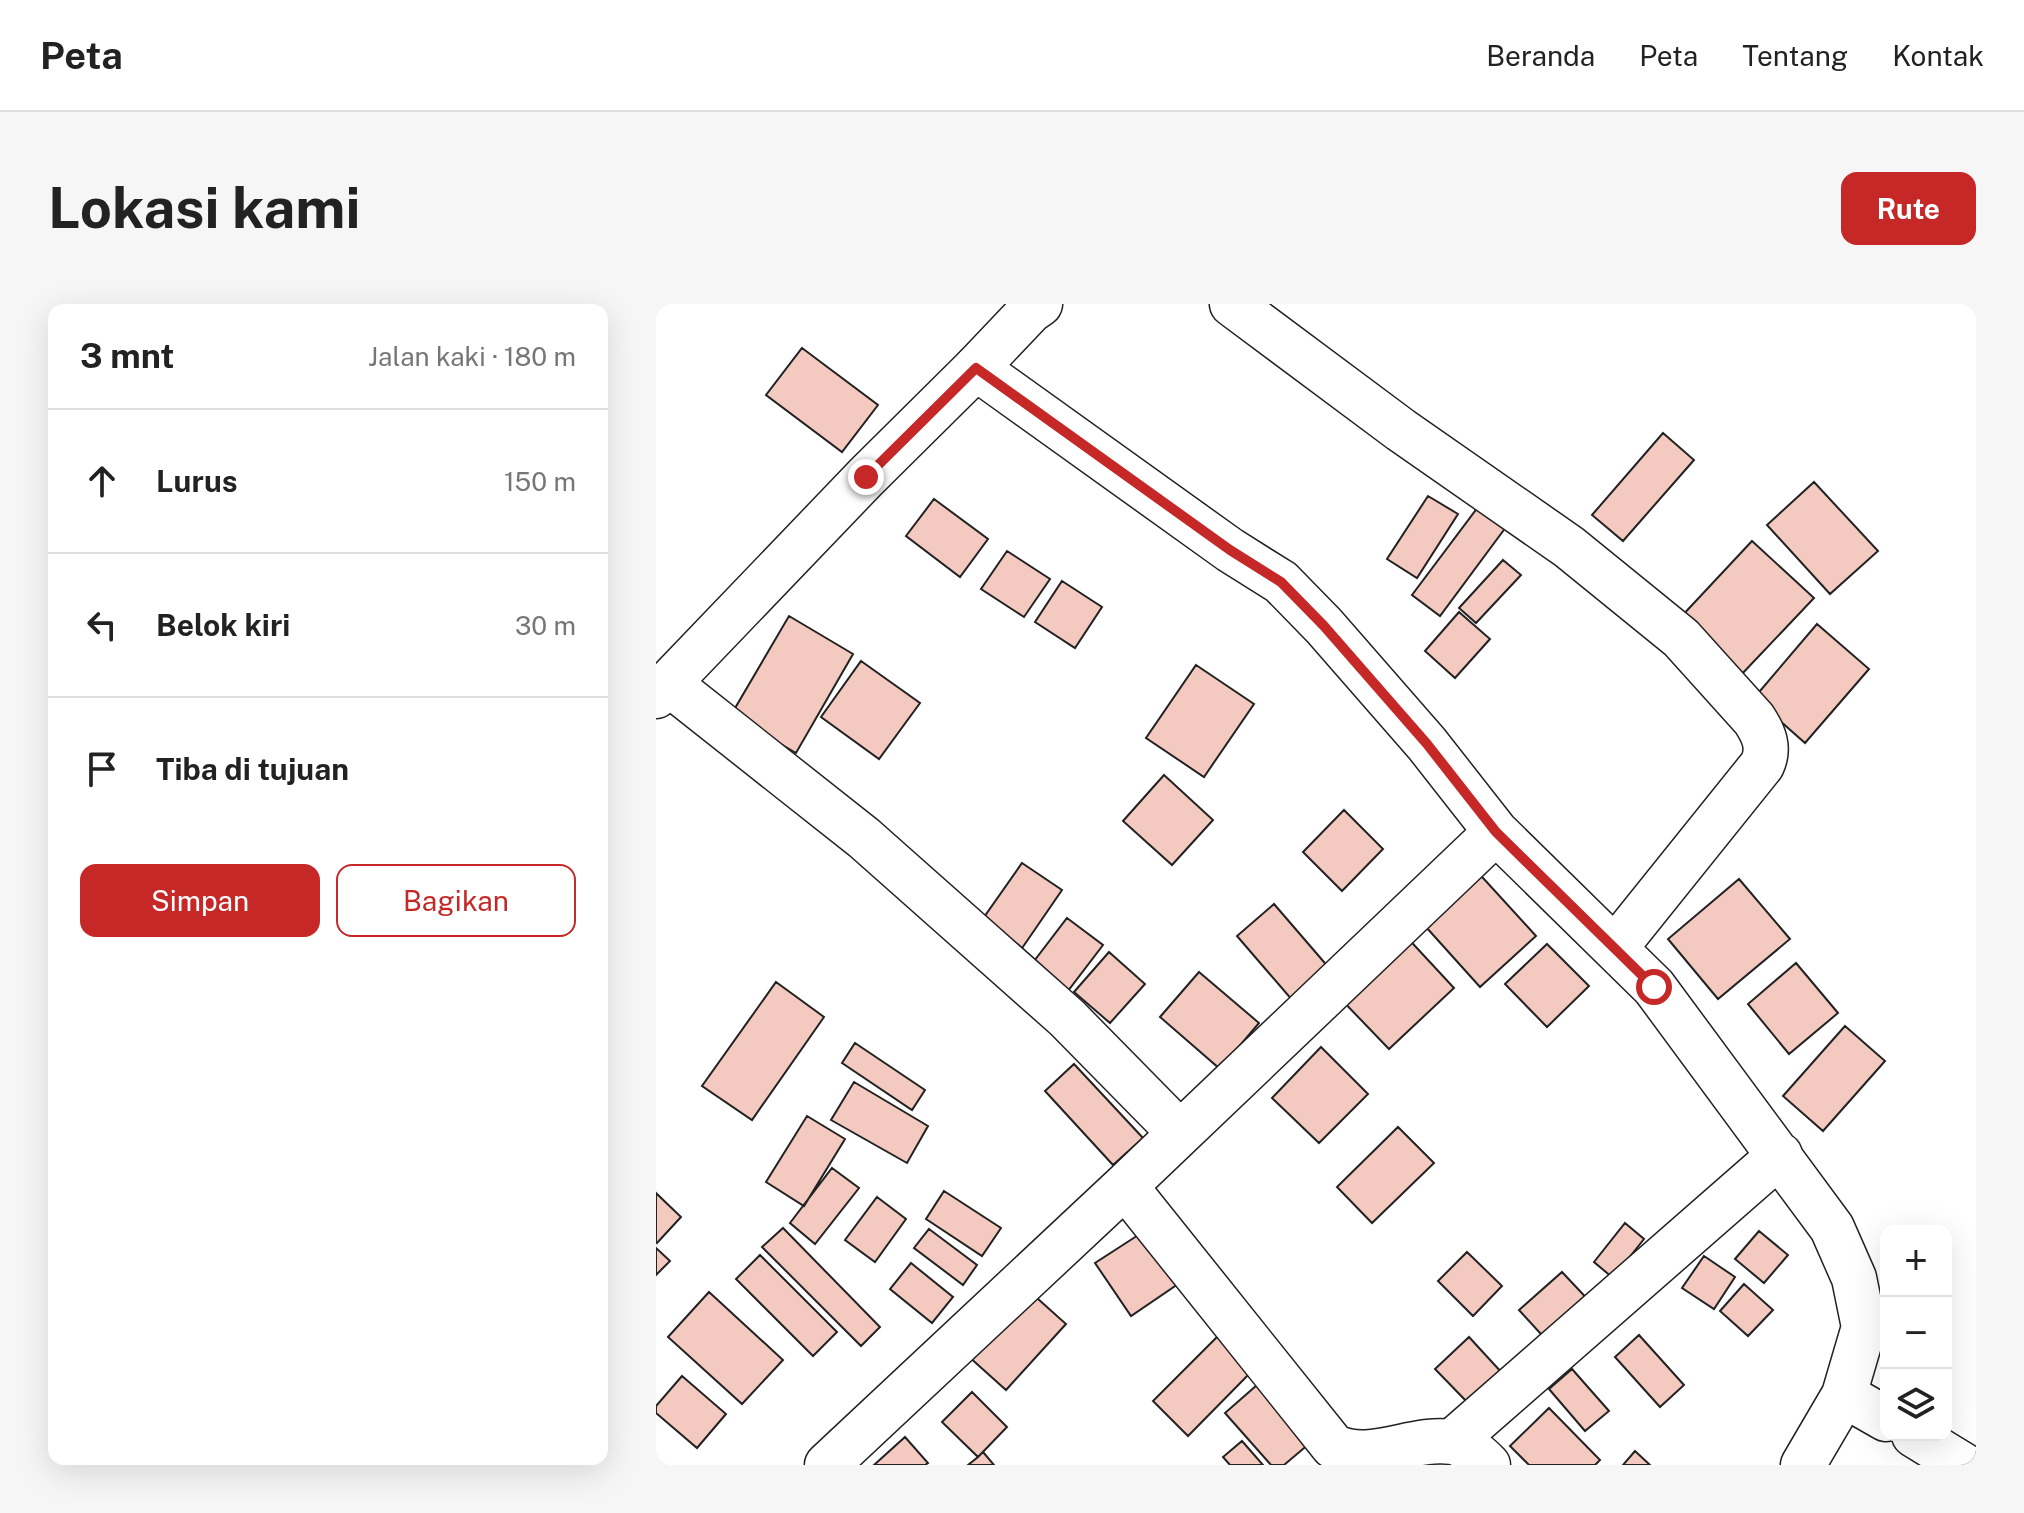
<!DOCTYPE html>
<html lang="id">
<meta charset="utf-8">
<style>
:root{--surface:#fff;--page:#f6f6f6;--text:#222;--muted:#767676;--line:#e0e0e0;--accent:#c62828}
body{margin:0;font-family:"Public Sans",sans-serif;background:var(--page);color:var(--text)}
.controls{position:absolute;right:24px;bottom:24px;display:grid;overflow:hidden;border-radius:16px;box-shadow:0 8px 32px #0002}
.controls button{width:72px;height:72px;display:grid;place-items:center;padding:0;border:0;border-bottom:2px solid var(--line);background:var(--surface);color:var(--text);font:40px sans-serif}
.stop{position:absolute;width:24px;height:24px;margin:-18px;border:6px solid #c62828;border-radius:50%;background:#fff}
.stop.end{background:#c62828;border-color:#fff;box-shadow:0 2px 8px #0008}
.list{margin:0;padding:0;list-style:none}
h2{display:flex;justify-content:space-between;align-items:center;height:104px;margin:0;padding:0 32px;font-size:34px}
h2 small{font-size:26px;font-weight:400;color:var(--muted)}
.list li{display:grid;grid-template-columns:52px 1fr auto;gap:24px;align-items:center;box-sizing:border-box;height:144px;padding:0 32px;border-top:2px solid var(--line)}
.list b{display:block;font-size:30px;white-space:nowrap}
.list em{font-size:26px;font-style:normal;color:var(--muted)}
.actions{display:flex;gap:16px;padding:24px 32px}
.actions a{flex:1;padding:18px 0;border:2px solid var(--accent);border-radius:16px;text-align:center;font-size:28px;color:var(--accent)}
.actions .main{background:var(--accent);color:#fff}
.icon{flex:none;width:44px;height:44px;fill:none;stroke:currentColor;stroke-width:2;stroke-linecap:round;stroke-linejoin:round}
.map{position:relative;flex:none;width:1320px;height:1161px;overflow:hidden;border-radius:16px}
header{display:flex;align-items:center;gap:48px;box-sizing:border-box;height:112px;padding:0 40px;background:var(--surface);border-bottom:2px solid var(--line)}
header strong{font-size:38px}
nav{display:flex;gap:44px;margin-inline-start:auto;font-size:28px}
.intro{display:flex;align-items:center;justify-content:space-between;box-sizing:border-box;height:192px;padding:0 48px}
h1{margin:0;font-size:56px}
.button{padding:20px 36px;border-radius:16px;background:var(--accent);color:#fff;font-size:28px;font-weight:700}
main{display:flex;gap:48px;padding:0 48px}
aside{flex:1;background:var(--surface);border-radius:16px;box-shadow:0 8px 32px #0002}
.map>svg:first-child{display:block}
.building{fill:#f3c9c0;stroke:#222;stroke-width:2}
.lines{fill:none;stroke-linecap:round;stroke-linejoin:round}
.minor-casing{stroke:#222;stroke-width:47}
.major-casing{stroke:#222;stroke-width:47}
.minor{stroke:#fff;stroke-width:44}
.major{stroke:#fff;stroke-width:44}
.route{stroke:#c62828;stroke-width:10}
</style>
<header>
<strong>Peta</strong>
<nav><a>Beranda</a><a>Peta</a><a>Tentang</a><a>Kontak</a></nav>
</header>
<div class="intro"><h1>Lokasi kami</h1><a class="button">Rute</a></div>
<main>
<aside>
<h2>3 mnt<small>Jalan kaki · 180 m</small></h2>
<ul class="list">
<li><svg class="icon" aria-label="ahead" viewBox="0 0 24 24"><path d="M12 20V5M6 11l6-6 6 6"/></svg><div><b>Lurus</b></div><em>150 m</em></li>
<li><svg class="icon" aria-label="left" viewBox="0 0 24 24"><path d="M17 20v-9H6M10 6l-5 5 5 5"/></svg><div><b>Belok kiri</b></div><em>30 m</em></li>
<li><svg class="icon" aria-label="arrive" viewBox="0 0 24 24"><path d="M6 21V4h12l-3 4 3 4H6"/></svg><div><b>Tiba di tujuan</b></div></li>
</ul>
<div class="actions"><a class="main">Simpan</a><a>Bagikan</a></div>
</aside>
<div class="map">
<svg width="1320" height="1161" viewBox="0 0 1320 1161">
<rect width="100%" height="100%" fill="#fff"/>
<path class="building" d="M146 44 222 101 186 148 110 91Z
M1007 129 1038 156 967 237 936 211Z
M1158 178 1222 247 1174 290 1111 221Z
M772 192 802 210 761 274 731 255Z
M278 195 332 235 304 273 250 232Z
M822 203 850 223 784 312 756 291Z
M1096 237 1158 294 1084 372 1023 315Z
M351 247 394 275 368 313 325 285Z
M847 256 865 271 820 319 803 304Z
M406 277 446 303 419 344 379 318Z
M803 308 834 335 799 374 769 347Z
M133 312 197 350 140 449 75 411Z
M1161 320 1213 365 1149 439 1098 394Z
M205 357 264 399 223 455 165 413Z
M540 361 598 400 548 473 490 434Z
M508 471 557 516 516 561 467 517Z
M688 506 727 545 686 587 647 548Z
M366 559 406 586 360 653 319 626Z
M817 563 880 632 824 683 761 613Z
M1083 575 1134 635 1062 695 1012 635Z
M618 600 674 665 637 697 581 632Z
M411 614 447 641 405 696 369 669Z
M746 628 798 684 733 745 680 690Z
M891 640 933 682 891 723 849 680Z
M453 648 489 680 454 719 418 688Z
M1140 659 1182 709 1133 750 1092 700Z
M543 668 603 719 564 765 504 713Z
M120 678 168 713 96 816 46 782Z
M1189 722 1229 757 1167 827 1127 792Z
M199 739 269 786 256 806 186 759Z
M665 743 712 790 663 839 616 794Z
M418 760 487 834 457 861 389 787Z
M198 778 272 822 251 859 175 816Z
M151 812 189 835 148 902 110 878Z
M742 823 778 859 716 919 681 883Z
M176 864 203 884 159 940 134 919Z
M288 887 345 924 326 952 270 915Z
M0 889 25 913 1 939 0 938Z
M221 893 250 915 219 958 189 936Z
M969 919 988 935 957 974 938 958Z
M127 924 224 1023 205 1042 106 943Z
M273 925 321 961 307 981 258 944Z
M490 926 525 978 475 1012 439 959Z
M1103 927 1132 951 1108 979 1079 955Z
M0 944 14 957 0 971Z
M811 948 846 982 817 1012 782 977Z
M104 951 181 1028 157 1052 80 975Z
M1048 952 1079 973 1058 1005 1026 984Z
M255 959 297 993 276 1019 234 985Z
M906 968 938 1002 895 1041 863 1006Z
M1088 980 1117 1006 1092 1032 1064 1007Z
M372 986 410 1020 350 1086 312 1052Z
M53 988 127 1056 86 1100 12 1033Z
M565 1029 600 1063 532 1132 497 1097Z
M983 1031 1028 1081 1004 1103 959 1053Z
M813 1033 847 1070 814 1101 779 1065Z
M916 1065 953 1107 929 1127 893 1085Z
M26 1072 70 1110 41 1144 0 1109V1102Z
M609 1074 660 1134 628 1161H615L569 1109Z
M316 1088 351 1123 322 1153 286 1118Z
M893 1104 944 1156 939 1161H873L854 1142Z
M249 1133 272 1159 269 1161H218Z
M586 1137 607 1161H574L567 1153Z
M979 1147 994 1161H967Z
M327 1148 338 1161H312L322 1153Z"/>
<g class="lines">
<defs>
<path id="minor" d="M576 0 745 126 913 243 1025 334 1098 415C1108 430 1114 444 1106 461L959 644
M320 64 574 246 625 278 668 322 771 440 840 528 998 683 1176 924 1198 974 1208 1023 1188 1091 1147 1161
M12 379 208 534 411 714 524 829
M469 882 677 1142C714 1161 756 1132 796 1138 811 1141 822 1151 832 1161
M1188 1091 1230 1115
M1258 1131 1307 1161
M796 1138 1124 851
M171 1161 469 882 840 528"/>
<path id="major" d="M0 392 210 173 320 64 374 7 384 0"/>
</defs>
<use href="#minor" class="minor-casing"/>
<use href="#major" class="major-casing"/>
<use href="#minor" class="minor"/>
<use href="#major" class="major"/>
</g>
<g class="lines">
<path class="route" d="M210 173 320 64 574 246 625 278 668 322 771 440 840 528 998 683"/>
</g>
</svg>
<div class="controls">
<button>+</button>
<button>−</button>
<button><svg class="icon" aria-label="layers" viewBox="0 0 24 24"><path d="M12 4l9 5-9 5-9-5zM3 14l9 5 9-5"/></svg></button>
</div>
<div class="stop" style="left:998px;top:683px"></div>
<div class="stop end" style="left:210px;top:173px"></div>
</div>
</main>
